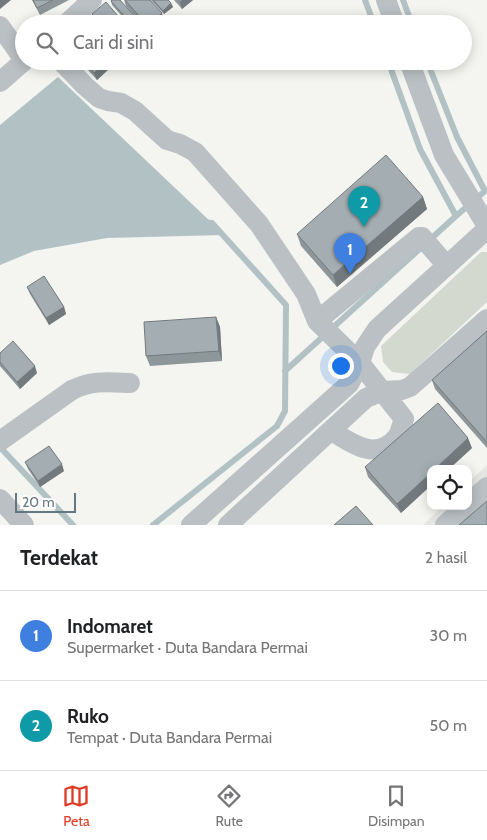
<!DOCTYPE html>
<html lang="id">
<meta charset="utf-8">
<style>
:root{--surface:#fff;--page:#f2f2f2;--text:#202124;--muted:#757577;--line:#e0e0e0;--accent:#de3c27}
body{margin:0;font-family:Cabin,sans-serif;background:var(--page);color:var(--text)}
.controls{position:absolute;right:15px;bottom:15px;display:grid;overflow:hidden;border-radius:10px;box-shadow:0 2px 12px #0003}
.controls button{width:45px;height:45px;display:grid;place-items:center;padding:0;border:0;border-bottom:1px solid var(--line);background:var(--surface);color:var(--text);font:25px sans-serif}
.scale{position:absolute;left:15px;bottom:12px;width:61px;box-sizing:border-box;padding-left:5px;border:2px solid #647781;border-top:0;font-size:14px;line-height:18px;white-space:nowrap;color:#647781;-webkit-text-stroke:4px #fff;paint-order:stroke}
.you{position:absolute;left:340px;top:365px;width:18px;height:18px;margin:-12px;border:4px solid #fff;border-radius:50%;background:#1a73e8;box-shadow:0 0 0 8px #1a73e833}
.badge{display:grid;place-items:center;width:32px;height:32px;border-radius:50%;background:var(--accent);color:#fff;font-size:16px;font-weight:700}
.pin{position:absolute;translate:-50% -41px;filter:drop-shadow(0 1px 2px #0008)}
.pin::after{content:'';position:absolute;top:26px;width:18px;height:15px;background:inherit;clip-path:polygon(0 0,100% 0,50% 100%)}
.list{margin:0;padding:0;list-style:none}
h2{display:flex;justify-content:space-between;align-items:center;height:65px;margin:0;padding:0 20px;font-size:21px}
h2 small{font-size:16px;font-weight:400;color:var(--muted)}
.list li{display:grid;grid-template-columns:32px 1fr auto;gap:15px;align-items:center;box-sizing:border-box;height:90px;padding:0 20px;border-top:1px solid var(--line)}
.list b{display:block;font-size:19px;white-space:nowrap}
.list p{margin:0;font-size:16px;white-space:nowrap;color:var(--muted)}
.list em{font-size:16px;font-style:normal;color:var(--muted)}
.icon{flex:none;width:28px;height:28px;fill:none;stroke:currentColor;stroke-width:2;stroke-linecap:round;stroke-linejoin:round}
.map{position:relative;flex:none;width:487px;height:525px;overflow:hidden}
.search{position:absolute;background:var(--surface);box-shadow:0 2px 12px #0003;left:15px;right:15px;top:15px;height:55px;display:flex;align-items:center;gap:12px;box-sizing:border-box;padding:0 18px;border-radius:28px;color:var(--muted);font-size:19px}
.sheet{height:245px;background:var(--surface)}
nav{display:flex;justify-content:space-around;align-items:center;box-sizing:border-box;height:70px;border-top:1px solid var(--line);background:var(--surface);font-size:14px;color:var(--muted)}
nav a{display:grid;justify-items:center;gap:2px}
nav .on{color:var(--accent)}
.map>svg:first-child{display:block}
.built{fill:#e5e6e4}
.green{fill:#d4d9d0}
.water{fill:#b2c2c4}
.lines{fill:none;stroke-linecap:round;stroke-linejoin:round}
.stream{stroke:#b2c2c4;stroke-width:6}
.minor{stroke:#bac0c3;stroke-width:20}
.wall{fill:#8d9699}
.shaded-wall{fill:#737a7d}
.building{fill:#a4aeb2;stroke:#737a7d}
</style>
<div class="map">
<svg width="487" height="525" viewBox="0 0 487 525">
<rect width="100%" height="100%" fill="#f4f4f0"/>
<path class="built" d="M487 465V525H423L443 506H468V483Z"/>
<path class="green" d="M481 252H487V302L410 374 392 372 383 362 381 346Z"/>
<path class="water" d="M58 77 212 223 223 235 107 238 34 251 0 265V125Z"/>
<g class="lines">
<path class="stream" d="M365 0 374 24
M403 0 412 24
M427 61 457 137 485 191 456 216
M285 371 456 216 420 149 388 61
M0 447 73 525
M153 525 277 426 285 411 286 305 212 223 203 222"/>
<path class="minor" d="M386 0 395 24
M66 24 92 0
M0 26 24 60
M61 61 85 86 99 98 108 101 121 103 135 111 167 140 180 144 195 152 259 224 306 294 317 321 360 363 404 419C402 424 400 433 397 437 377 462 352 444 332 431
M409 61 444 155 487 226
M0 82 24 61
M317 321 419 237H422L447 266
M0 441 72 390C92 380 108 382 130 383
M0 499 24 525
M468 504 487 487
M191 525 349 384 360 363 365 347 377 329 487 229
M228 525 366 398 383 391 402 390 410 387 487 319
M445 525 466 506"/>
</g>
<path class="wall" d="M32 0H69L40 15Z
M124 0 164 20 160 24H142L126 6Z
M151 0H168L171 3 173 7 164 14Z
M174 0H193L182 9Z
M111 1 138 20 139 24H129L112 5Z
M92 14 125 24H97L94 21Z
M80 61H108L110 68 97 80Z
M423 197 427 209 337 287 301 246 297 234Z
M27 287 64 307 66 314 49 325 30 294Z
M216 317 220 327 222 361 150 366 146 356Z
M487 331V448L435 389 432 380Z
M0 353 37 373 20 389 0 366Z
M472 448 401 513 368 477 365 467Z
M25 462 64 471 40 487 28 469Z"/>
<path class="shaded-wall" d="M0 0H11L0 9Z
M182 0H193L182 9 180 2Z
M171 3 173 7 164 14 163 11Z
M162 13 164 20 160 24H150Z
M108 61 110 68 97 80 94 73Z
M423 197 427 209 337 287 333 275Z
M64 307 66 314 49 325 46 318Z
M216 317 220 327 222 361 219 351Z
M35 366 37 373 20 389 17 382Z
M468 438 472 448 449 469H435Z
M62 464 64 471 40 487 38 481Z
M431 473V485L401 513 397 504Z"/>
<path class="building" d="M33 0H53L37 8Z
M112 0H120L138 20 134 24H131L111 1Z
M125 0H150L162 13 150 24H146Z
M153 0H168L171 3 163 11Z
M106 2 125 24H101L92 14Z
M92 21 94 24H89Z
M84 61H108L94 73Z
M386 155 423 197 333 275 297 234Z
M44 276 64 307 46 318 27 287Z
M216 317 219 351 146 356 144 322Z
M487 331V442L432 380Z
M13 341 35 366 17 382 0 362V353Z
M438 403 468 438 435 469H431V473L397 504 365 467Z
M49 446 62 464 38 481 25 462Z
M487 501V525H459Z
M356 506 373 525H334Z"/>
</svg>
<div class="controls">
<button><svg class="icon" aria-label="locate" viewBox="0 0 24 24"><circle cx="12" cy="12" r="6"/><path d="M12 2v4M12 18v4M2 12h4M18 12h4"/></svg></button>
</div>
<div class="scale">20 m</div>
<div class="you"></div>
<div class="pin badge" style="left:350px;top:274px;background:#3f7fe0">1</div>
<div class="pin badge" style="left:364px;top:227px;background:#0f9aa8">2</div>
<div class="search"><svg class="icon" aria-label="search" viewBox="0 0 24 24"><circle cx="10" cy="10" r="6"/><path d="M15 15l6 6"/></svg>Cari di sini</div>
</div>
<section class="sheet">
<h2>Terdekat<small>2 hasil</small></h2>
<ul class="list">
<li><span class="badge" style="background:#3f7fe0">1</span><div><b>Indomaret</b><p>Supermarket · Duta Bandara Permai</p></div><em>30 m</em></li>
<li><span class="badge" style="background:#0f9aa8">2</span><div><b>Ruko</b><p>Tempat · Duta Bandara Permai</p></div><em>50 m</em></li>
</ul>
</section>
<nav>
<a class="on"><svg class="icon" aria-label="map" viewBox="0 0 24 24"><path d="M3 6l6-2 6 2 6-2v14l-6 2-6-2-6 2zM9 4v14M15 6v14"/></svg>Peta</a>
<a><svg class="icon" aria-label="directions" viewBox="0 0 24 24"><path d="M12 3l9 9-9 9-9-9zM9 14v-3h6M13 9l2 2-2 2"/></svg>Rute</a>
<a><svg class="icon" aria-label="saved" viewBox="0 0 24 24"><path d="M7 4h10v16l-5-4-5 4z"/></svg>Disimpan</a>
</nav>
